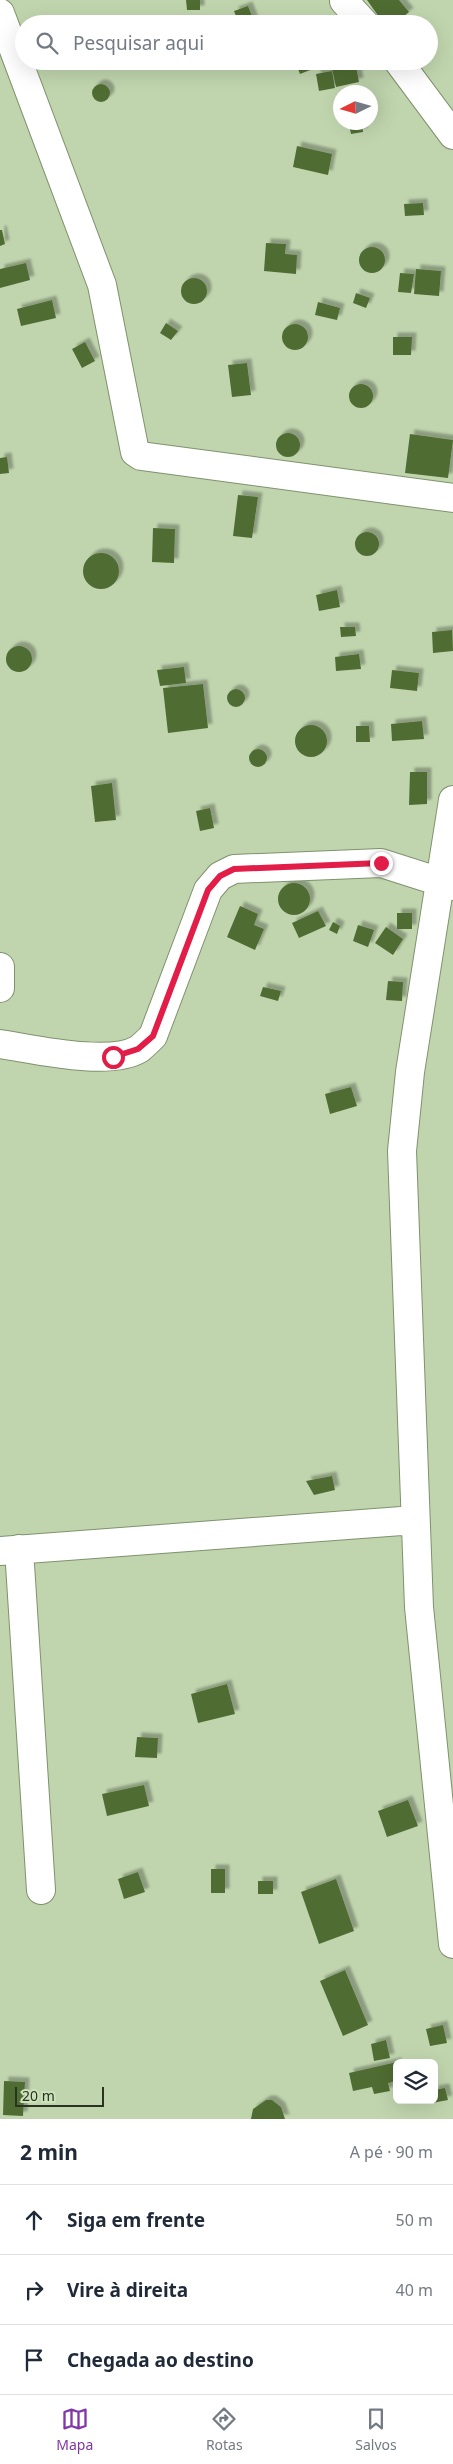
<!DOCTYPE html>
<html lang="pt">
<meta charset="utf-8">
<style>
:root{--surface:#fff;--page:#f6f6f7;--text:#1f2937;--muted:#747a83;--line:#e0e1e3;--accent:#8037a9}
body{margin:0;font-family:"Noto Sans",sans-serif;background:var(--page);color:var(--text)}
.controls{position:absolute;right:15px;bottom:15px;display:grid;overflow:hidden;border-radius:8px;box-shadow:0 5px 20px #0002}
.controls button{width:45px;height:45px;display:grid;place-items:center;padding:0;border:0;border-bottom:1px solid var(--line);background:var(--surface);color:var(--text);font:25px sans-serif}
.compass{position:absolute;left:333px;top:85px;width:45px;height:45px;border-radius:50%;background:var(--surface);box-shadow:0 5px 20px #0002;rotate:265deg}
.scale{position:absolute;left:15px;bottom:12px;width:89px;box-sizing:border-box;padding-left:5px;border:2px solid #2a3223;border-top:0;font-size:14px;line-height:18px;white-space:nowrap;color:#2a3223;-webkit-text-stroke:4px #cde2ba;paint-order:stroke}
.stop{position:absolute;width:15px;height:15px;margin:-11px;border:4px solid #e11d48;border-radius:50%;background:#fff}
.stop.end{background:#e11d48;border-color:#fff;box-shadow:0 1px 5px #0008}
.list{margin:0;padding:0;list-style:none}
h2{display:flex;justify-content:space-between;align-items:center;height:65px;margin:0;padding:0 20px;font-size:21px}
h2 small{font-size:16px;font-weight:400;color:var(--muted)}
.list li{display:grid;grid-template-columns:32px 1fr auto;gap:15px;align-items:center;box-sizing:border-box;height:70px;padding:0 20px;border-top:1px solid var(--line)}
.list b{display:block;font-size:19px;white-space:nowrap}
.list em{font-size:16px;font-style:normal;color:var(--muted)}
.icon{flex:none;width:28px;height:28px;fill:none;stroke:currentColor;stroke-width:2;stroke-linecap:round;stroke-linejoin:round}
.map{position:relative;flex:none;width:453px;height:2119px;overflow:hidden}
.search{position:absolute;background:var(--surface);box-shadow:0 5px 20px #0002;left:15px;right:15px;top:15px;height:55px;display:flex;align-items:center;gap:12px;box-sizing:border-box;padding:0 18px;border-radius:28px;color:var(--muted);font-size:19px}
.sheet{height:275px;background:var(--surface)}
nav{display:flex;justify-content:space-around;align-items:center;box-sizing:border-box;height:70px;border-top:1px solid var(--line);background:var(--surface);font-size:14px;color:var(--muted)}
nav a{display:grid;justify-items:center;gap:2px}
nav .on{color:var(--accent)}
.map>svg:first-child{display:block}
.building{fill:#506c33;filter:url(#shadow)}
.lines{fill:none;stroke-linecap:round;stroke-linejoin:round}
.minor-casing{stroke:#7e926d;stroke-width:30}
.minor{stroke:#fff;stroke-width:28}
.route{stroke:#e11d48;stroke-width:6}
</style>
<div class="map">
<svg width="453" height="2119" viewBox="0 0 453 2119">
<defs>
<filter id="shadow"><feDropShadow dx="4.5" dy="-4.5" stdDeviation="1" flood-color="#0004"/></filter>
</defs>
<rect width="100%" height="100%" fill="#c0d5ae"/>
<path class="building" d="M186 0H200V10H187Z
M367 0H399L409 12 394 24H384Z
M248 6 255 24H239L234 11Z
M295 61H333L300 74Z
M343 61H355L359 82 336 87 331 64Z
M332 71 335 88 319 91 316 74Z
M92 93a9 9 0 1 1 18 0a9 9 0 1 1-18 0Z
M362 122 363 132 351 134 349 124Z
M297 146 332 154 328 175 293 167Z
M423 203 424 215 405 216 404 204Z
M0 230H2L5 244 0 246Z
M266 243 286 244 285 254 297 255 296 274 264 271Z
M359 260a13 13 0 1 1 26 0a13 13 0 1 1-26 0Z
M26 263 30 280 0 288V269Z
M416 269 441 271 439 296 414 294Z
M400 273 414 274 411 293 398 292Z
M181 291a13 13 0 1 1 26 0a13 13 0 1 1-26 0Z
M356 293 370 298 366 308 353 303Z
M52 300 56 318 21 326 17 309Z
M318 302 340 308 337 320 315 315Z
M166 323 178 331 171 340 160 333Z
M282 337a13 13 0 1 1 26 0a13 13 0 1 1-26 0Z
M393 337H412L411 355H393Z
M85 342 95 361 82 368 72 349Z
M247 363 251 395 232 397 228 365Z
M349 396a12 12 0 1 1 24 0a12 12 0 1 1-24 0Z
M276 445a12 12 0 1 1 24 0a12 12 0 1 1-24 0Z
M410 434 453 440 448 478 405 473Z
M7 457 9 473 0 474V458Z
M238 495 258 497 252 538 233 536Z
M153 528 175 529 174 563 152 562Z
M355 544a12 12 0 1 1 24 0a12 12 0 1 1-24 0Z
M83 571a18 18 0 1 1 36 0a18 18 0 1 1-36 0Z
M337 590 340 607 319 611 316 595Z
M340 627H355L356 636 341 637Z
M452 630 453 651 433 653 432 632Z
M6 659a13 13 0 1 1 26 0a13 13 0 1 1-26 0Z
M359 654 361 669 336 671 335 657Z
M184 667 186 683 160 686 157 670Z
M392 670 419 673 417 691 390 688Z
M203 684 208 728 168 733 163 688Z
M227 698a9 9 0 1 1 18 0a9 9 0 1 1-18 0Z
M422 721 424 739 392 741 391 724Z
M295 741a16 16 0 1 1 32 0a16 16 0 1 1-32 0Z
M356 726H369L370 742H356Z
M249 758a9 9 0 1 1 18 0a9 9 0 1 1-18 0Z
M410 772H427V804L409 805Z
M112 783 116 820 95 822 91 786Z
M210 808 214 828 200 831 196 811Z
M278 899a16 16 0 1 1 32 0a16 16 0 1 1-32 0Z
M240 906 258 914 254 925 264 929 255 950 227 937Z
M318 911 326 926 299 938 292 923Z
M397 913H412V929H397Z
M333 922 340 926 337 934 329 930Z
M358 925 374 930 368 947 353 941Z
M386 927 403 939 393 955 375 943Z
M388 981 403 982 402 1001 386 1000Z
M263 987 281 991 278 1001 260 996Z
M351 1087 357 1106 330 1114 325 1094Z
M332 1476 335 1490 314 1495 306 1481Z
M227 1684 235 1714 198 1723 191 1694Z
M137 1737 158 1738 157 1758 135 1757Z
M144 1785 149 1806 107 1816 102 1794Z
M408 1800 418 1826 387 1837 378 1811Z
M211 1869H225V1893H211Z
M138 1872 145 1892 124 1899 118 1879Z
M336 1879 354 1931 319 1944 301 1892Z
M258 1881H273V1894H258Z
M345 1970 368 2025 343 2036 320 1981Z
M443 2025 447 2043 430 2046 426 2029Z
M386 2040 390 2058 374 2061 371 2044Z
M397 2062V2081L388 2083 390 2091 374 2094 372 2087 353 2091 349 2073Z
M4 2081 25 2082 23 2116 3 2115Z
M445 2088 448 2100 432 2103 434 2090Z
M266 2100H272L281 2107 285 2119H251L253 2109Z"/>
<g class="lines">
<defs>
<path id="minor" d="M344 1 365 24
M0 13 102 285 135 452 141 456 453 498
M398 61 453 135
M453 800 410 1072 402 1151 419 1607 453 1944
M0 967V988
M0 1044C34 1049 109 1067 139 1049 144 1045 149 1040 153 1036L208 890 220 876 234 869 381 863 453 886
M19 1549 41 1890
M0 1551 415 1520"/>
</defs>
<use href="#minor" class="minor-casing"/>
<use href="#minor" class="minor"/>
</g>
<g class="lines">
<path class="route" d="M113 1057 138 1049 153 1036 208 890 220 876 234 869 381 863"/>
</g>
</svg>
<div class="controls">
<button><svg class="icon" aria-label="layers" viewBox="0 0 24 24"><path d="M12 4l9 5-9 5-9-5zM3 14l9 5 9-5"/></svg></button>
</div>
<svg class="compass" viewBox="-18 -18 36 36"><path d="M0-13l5 13h-10z" fill="#e53935"/><path d="M0 13l5-13h-10z" fill="#747a83"/></svg>
<div class="scale">20 m</div>
<div class="stop" style="left:113px;top:1057px"></div>
<div class="stop end" style="left:381px;top:863px"></div>
<div class="search"><svg class="icon" aria-label="search" viewBox="0 0 24 24"><circle cx="10" cy="10" r="6"/><path d="M15 15l6 6"/></svg>Pesquisar aqui</div>
</div>
<section class="sheet">
<h2>2 min<small>A pé · 90 m</small></h2>
<ul class="list">
<li><svg class="icon" aria-label="ahead" viewBox="0 0 24 24"><path d="M12 20V5M6 11l6-6 6 6"/></svg><div><b>Siga em frente</b></div><em>50 m</em></li>
<li><svg class="icon" aria-label="right" viewBox="0 0 24 24"><path d="M7 20v-9h11M14 6l5 5-5 5"/></svg><div><b>Vire à direita</b></div><em>40 m</em></li>
<li><svg class="icon" aria-label="arrive" viewBox="0 0 24 24"><path d="M6 21V4h12l-3 4 3 4H6"/></svg><div><b>Chegada ao destino</b></div></li>
</ul>
</section>
<nav>
<a class="on"><svg class="icon" aria-label="map" viewBox="0 0 24 24"><path d="M3 6l6-2 6 2 6-2v14l-6 2-6-2-6 2zM9 4v14M15 6v14"/></svg>Mapa</a>
<a><svg class="icon" aria-label="directions" viewBox="0 0 24 24"><path d="M12 3l9 9-9 9-9-9zM9 14v-3h6M13 9l2 2-2 2"/></svg>Rotas</a>
<a><svg class="icon" aria-label="saved" viewBox="0 0 24 24"><path d="M7 4h10v16l-5-4-5 4z"/></svg>Salvos</a>
</nav>
